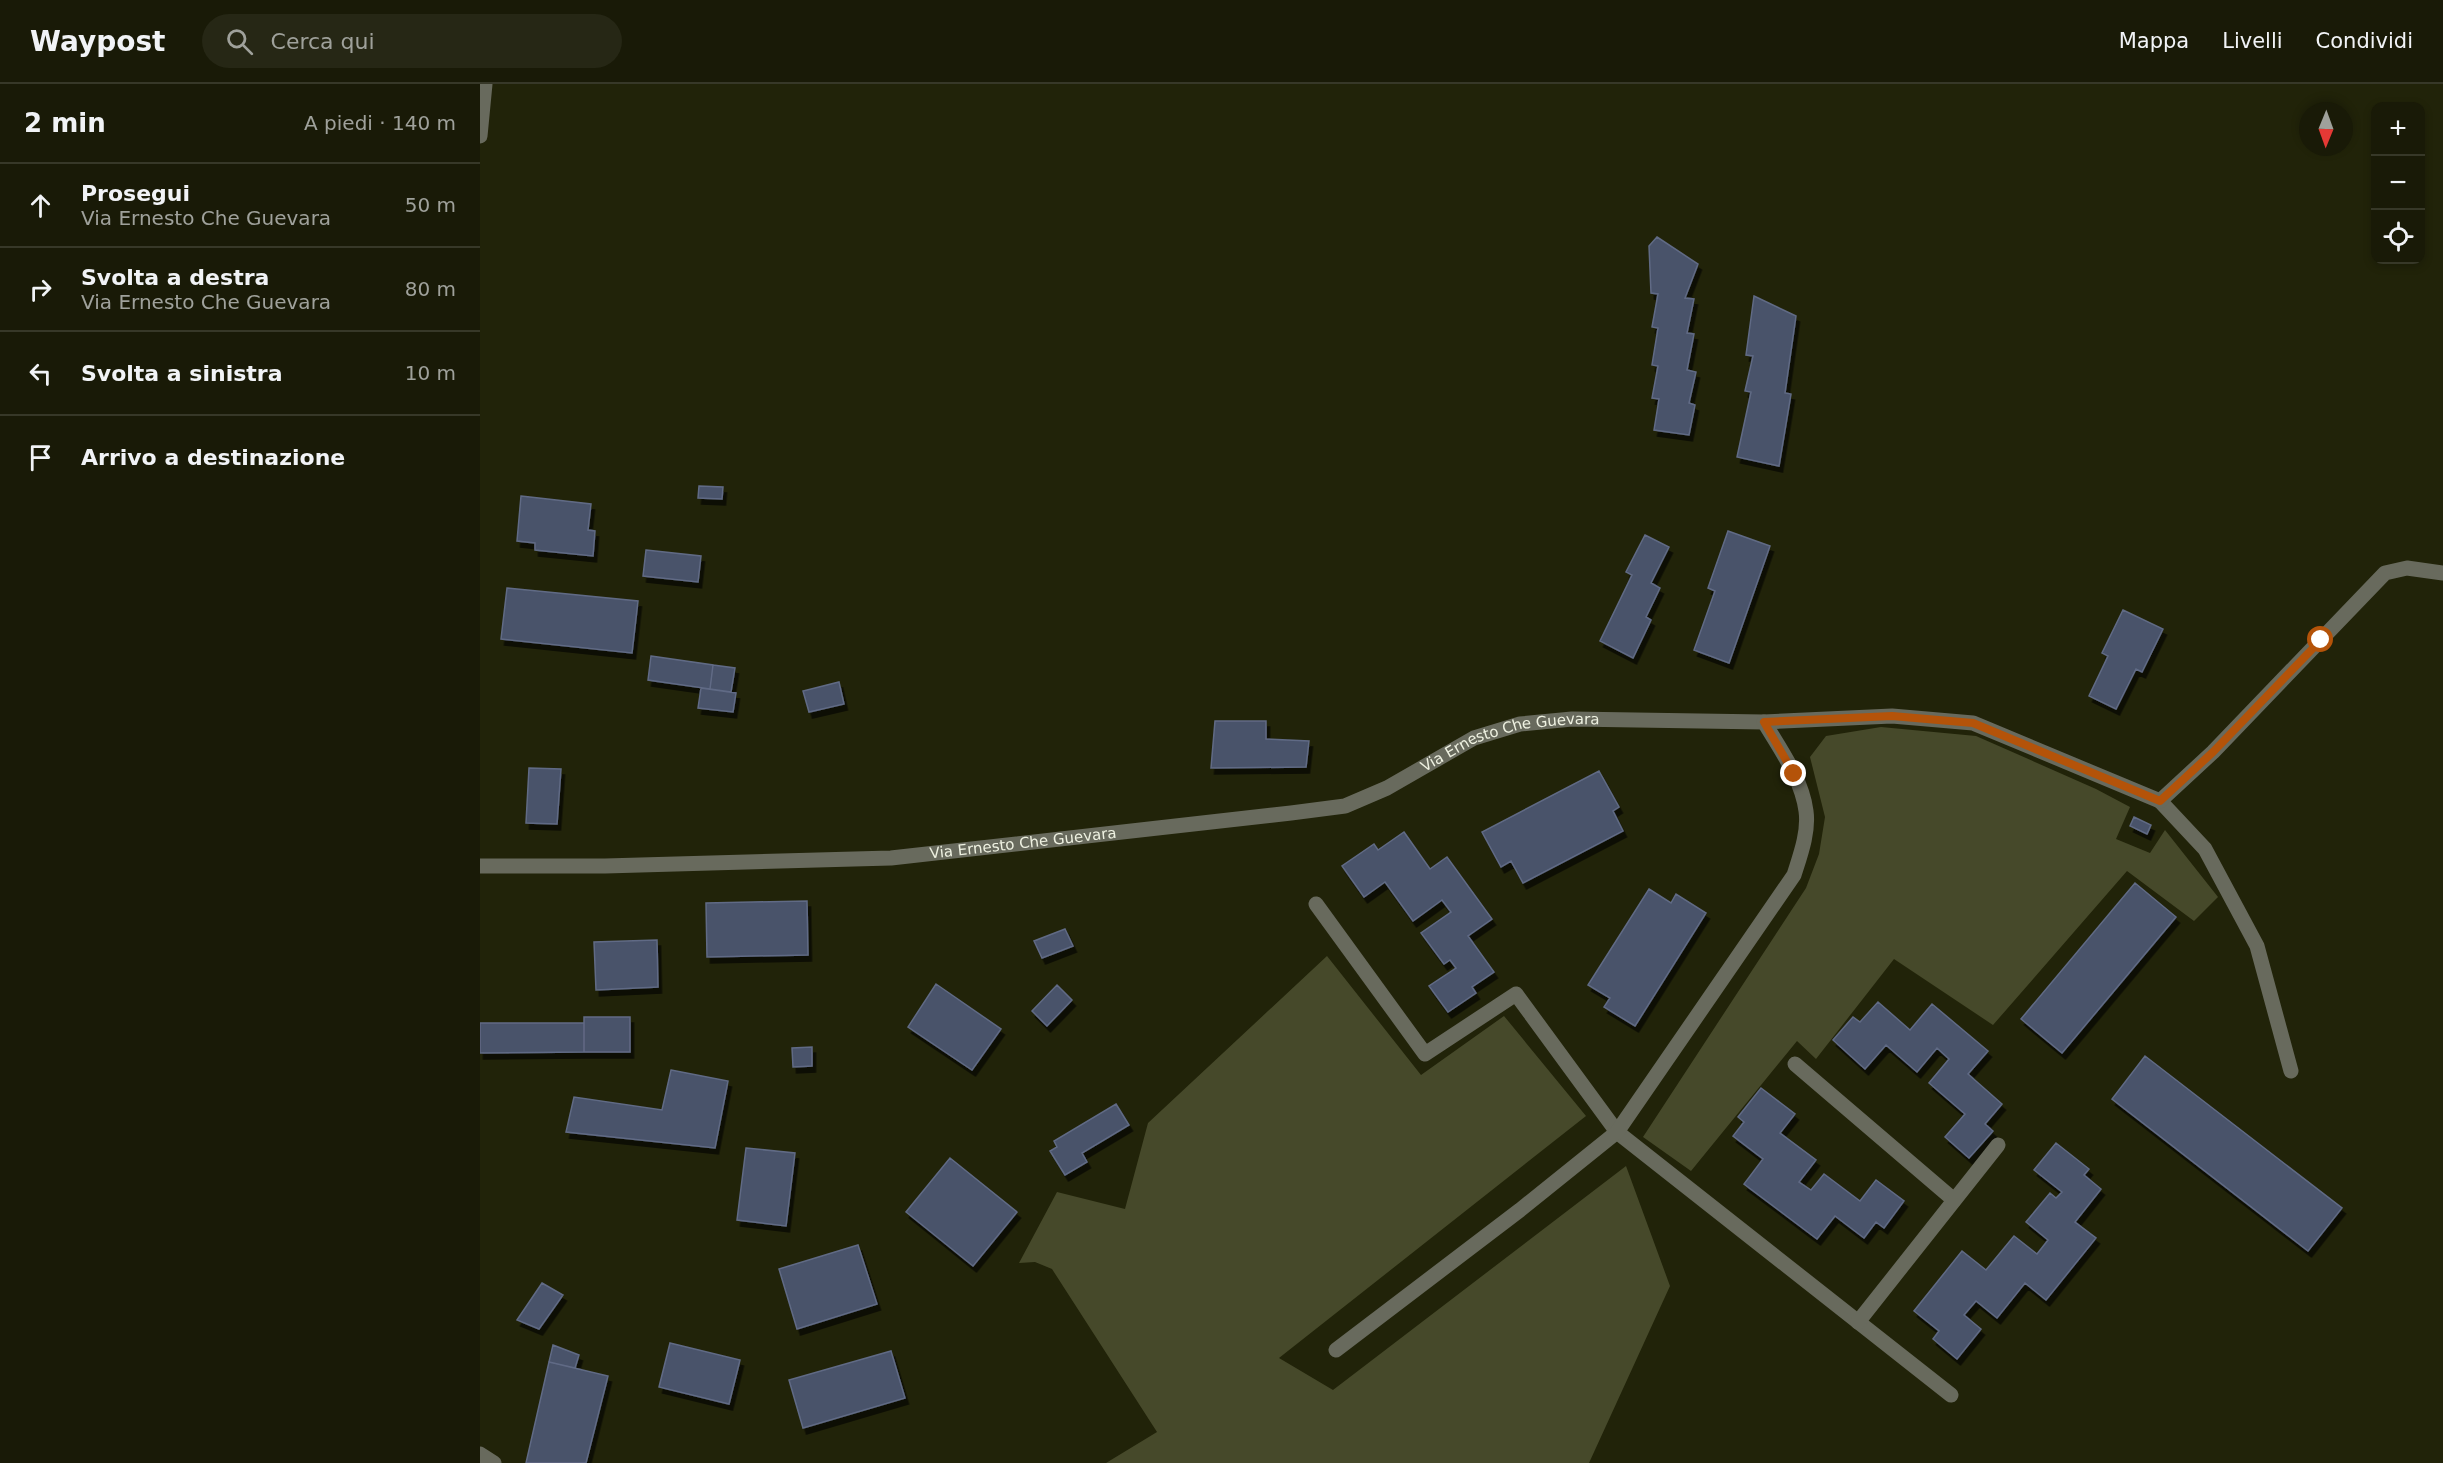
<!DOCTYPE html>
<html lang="it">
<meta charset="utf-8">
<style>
:root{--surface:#191a07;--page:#262715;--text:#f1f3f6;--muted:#9fa19b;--line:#373828}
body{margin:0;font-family:"DejaVu Sans",sans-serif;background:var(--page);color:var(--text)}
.controls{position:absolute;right:18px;top:18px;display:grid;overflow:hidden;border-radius:12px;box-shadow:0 3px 9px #0003}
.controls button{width:54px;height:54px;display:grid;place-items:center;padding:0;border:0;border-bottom:2px solid var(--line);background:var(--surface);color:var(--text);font:30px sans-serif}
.compass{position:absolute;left:1819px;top:18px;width:54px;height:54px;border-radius:50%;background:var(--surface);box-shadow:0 3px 9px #0003;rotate:181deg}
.stop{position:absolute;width:18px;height:18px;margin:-14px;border:4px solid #b45309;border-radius:50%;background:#fff}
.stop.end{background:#b45309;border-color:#fff;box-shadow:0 2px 6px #0008}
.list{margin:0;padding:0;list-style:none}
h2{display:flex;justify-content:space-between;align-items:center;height:78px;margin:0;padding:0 24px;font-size:26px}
h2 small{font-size:20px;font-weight:400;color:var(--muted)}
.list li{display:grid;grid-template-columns:39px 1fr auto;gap:18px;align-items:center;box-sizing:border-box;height:84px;padding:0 24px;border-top:2px solid var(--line)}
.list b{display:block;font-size:22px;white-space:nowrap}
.list p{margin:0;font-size:20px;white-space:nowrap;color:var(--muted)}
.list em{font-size:20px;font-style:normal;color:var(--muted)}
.icon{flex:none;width:33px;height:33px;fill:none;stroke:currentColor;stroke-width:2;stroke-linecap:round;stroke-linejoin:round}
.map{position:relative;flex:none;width:1963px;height:1379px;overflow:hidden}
header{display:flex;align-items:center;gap:36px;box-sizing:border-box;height:84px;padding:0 30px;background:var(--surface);border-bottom:2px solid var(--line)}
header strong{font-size:28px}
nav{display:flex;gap:33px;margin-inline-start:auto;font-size:21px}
.search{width:420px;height:54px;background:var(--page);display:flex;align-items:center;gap:15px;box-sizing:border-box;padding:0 21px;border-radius:33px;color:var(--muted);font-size:22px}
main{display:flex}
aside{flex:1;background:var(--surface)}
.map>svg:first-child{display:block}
.green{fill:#46492a}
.building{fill:#48526a;stroke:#616b85;stroke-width:1.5;filter:url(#shadow)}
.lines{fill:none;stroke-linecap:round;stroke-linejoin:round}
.minor{stroke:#686a5d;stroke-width:15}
.route{stroke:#b45309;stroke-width:8}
.labels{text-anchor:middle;stroke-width:4.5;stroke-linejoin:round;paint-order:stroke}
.street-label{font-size:15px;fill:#eef1e1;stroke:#212309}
</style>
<header>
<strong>Waypost</strong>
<div class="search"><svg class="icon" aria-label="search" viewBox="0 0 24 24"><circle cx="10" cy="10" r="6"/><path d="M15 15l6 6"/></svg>Cerca qui</div>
<nav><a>Mappa</a><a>Livelli</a><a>Condividi</a></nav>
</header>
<main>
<aside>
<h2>2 min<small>A piedi · 140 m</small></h2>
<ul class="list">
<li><svg class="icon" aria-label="ahead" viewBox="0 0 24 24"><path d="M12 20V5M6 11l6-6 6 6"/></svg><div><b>Prosegui</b><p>Via Ernesto Che Guevara</p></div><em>50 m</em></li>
<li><svg class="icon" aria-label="right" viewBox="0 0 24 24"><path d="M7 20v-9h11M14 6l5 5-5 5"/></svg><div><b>Svolta a destra</b><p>Via Ernesto Che Guevara</p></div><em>80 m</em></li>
<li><svg class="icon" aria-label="left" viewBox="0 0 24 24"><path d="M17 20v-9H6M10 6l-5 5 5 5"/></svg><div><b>Svolta a sinistra</b></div><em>10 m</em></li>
<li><svg class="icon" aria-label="arrive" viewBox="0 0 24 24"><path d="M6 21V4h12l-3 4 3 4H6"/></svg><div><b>Arrivo a destinazione</b></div></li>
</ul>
</aside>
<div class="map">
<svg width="1963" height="1379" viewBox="0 0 1963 1379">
<defs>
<filter id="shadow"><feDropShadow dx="3.5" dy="6" stdDeviation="0" flood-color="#0009"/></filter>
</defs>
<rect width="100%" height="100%" fill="#212309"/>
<path class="green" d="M1401 643 1496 652 1616 705 1650 723 1636 755 1670 769 1685 746 1738 813 1714 837 1647 787 1513 941 1414 875 1336 975 1317 957 1211 1087 1163 1053 1326 804 1339 770 1345 733 1330 673 1346 652Z
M847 872 941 991 1024 932 1106 1032 799 1274 853 1306 1146 1082 1190 1202 1109 1379H626L677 1348 572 1185 555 1178 539 1179 577 1108 645 1125 668 1039Z"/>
<path class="building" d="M1177 153 1218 180 1205 214 1214 215 1207 249 1214 250 1207 286 1216 288 1209 319 1215 321 1209 351 1174 346 1179 315 1172 314 1178 282 1172 281 1178 244 1172 243 1178 210 1171 209 1169 162Z
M1274 212 1316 232 1305 309 1311 310 1299 382 1257 373 1271 308 1265 307 1273 272 1266 271Z
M219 402 243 403 242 415 218 414Z
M41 412 111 420 108 446 115 447 113 472 55 466V459L37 457Z
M1248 447 1290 462 1249 579 1214 566 1235 507 1228 504Z
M1165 451 1189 463 1171 499 1180 504 1166 533 1171 536 1153 574 1120 557 1152 491 1146 488Z
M166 466 221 472 218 498 163 492Z
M27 504 158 517 152 569 21 555Z
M1643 526 1683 545 1662 588 1656 585 1636 625 1609 612 1628 572 1622 569Z
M171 572 233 581 230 605 168 596Z
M233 581 255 584 251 608 230 605Z
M359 598 364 620 329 628 323 607Z
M221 604 256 609 253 628 218 624Z
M735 637H786V655L829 657 826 683 731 684Z
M49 684 81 685 77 740 46 739Z
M1119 687 1139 723 1133 727 1143 747 1043 799 1031 777 1021 783 1002 748Z
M1654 733 1671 741 1667 750 1650 742Z
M924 748 950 785 967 773 1012 835 988 852 1014 888 992 903 996 909 968 928 949 902 976 884 970 876 964 880 941 849 971 828 962 816 933 837 905 798 884 813 862 782 894 760 898 766Z
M1655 799 1696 833 1582 969 1541 935Z
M1169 805 1191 819 1196 810 1226 829 1155 942 1124 923 1130 914 1108 901Z
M327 817 328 871 227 873 226 819Z
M585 845 593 862 562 874 554 857Z
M177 856 178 903 116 906 114 858Z
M456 900 521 945 492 986 428 943Z
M577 901 592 916 567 942 552 927Z
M1398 918 1430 946 1452 920 1508 967 1488 990 1522 1020 1505 1040 1513 1047 1489 1074 1465 1053 1485 1030 1449 999 1469 975 1457 964 1437 988 1406 961 1385 985 1353 956 1373 933 1380 938Z
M104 933H150V968H104Z
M0 939H104V968L0 969Z
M332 963V982L313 983 312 964Z
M1665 972 1862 1124 1828 1167 1632 1015Z
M191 986 248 997 235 1064 86 1048 94 1013 182 1026Z
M1281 1004 1315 1030 1300 1049 1336 1076 1319 1098 1331 1106 1344 1090 1380 1117 1396 1096 1424 1117 1404 1144 1396 1138 1384 1154 1355 1132 1337 1155 1264 1100 1283 1075 1253 1052 1264 1038 1258 1033Z
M636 1020 649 1041 602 1069 607 1078 585 1091 570 1067 577 1063 574 1057Z
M1576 1059 1609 1085 1604 1091 1621 1105 1595 1138 1616 1154 1566 1216 1545 1199 1517 1234 1496 1217 1484 1231 1501 1245 1477 1275 1453 1255 1459 1247 1434 1227 1482 1167 1506 1186 1534 1152 1557 1170 1568 1156 1546 1138 1570 1109 1576 1114 1582 1108 1554 1086Z
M266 1064 315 1069 306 1142 257 1136Z
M470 1074 537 1128 493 1182 426 1128Z
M378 1161 397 1220 317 1245 299 1185Z
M62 1199 83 1211 59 1245 37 1236Z
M190 1259 260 1276 249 1320 179 1303Z
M73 1261 99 1271 95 1284 69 1278Z
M411 1267 425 1314 323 1344 309 1296Z
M69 1278 128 1292 106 1379H46Z"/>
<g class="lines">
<g class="minor">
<path d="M0 52 5 0"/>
<path d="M1680 717 1725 765 1777 862 1811 987"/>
<path id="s1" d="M0 782H125L411 774 811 729 865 722 907 704 994 654 1040 640 1092 635 1284 638 1412 632 1493 639 1680 717 1733 668 1905 489 1927 484 1963 489"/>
<path d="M836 820 945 970 1036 910 1137 1048 1471 1311"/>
<path d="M1315 980 1474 1116"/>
<path d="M1378 1238 1518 1061"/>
<path d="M856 1266 1040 1126 1137 1048 1314 791C1320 772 1329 748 1326 727 1322 695 1300 665 1284 638"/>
<path d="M0 1370 14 1379"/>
</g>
</g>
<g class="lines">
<path class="route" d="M1314 690 1284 638 1412 632 1493 639 1680 717 1733 668 1841 556"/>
</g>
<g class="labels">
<g class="street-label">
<text dy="5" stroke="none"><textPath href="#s1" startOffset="1048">Via Ernesto Che Guevara</textPath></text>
<text dy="5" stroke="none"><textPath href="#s1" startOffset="544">Via Ernesto Che Guevara</textPath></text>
</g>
</g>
</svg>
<div class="controls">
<button>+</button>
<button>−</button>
<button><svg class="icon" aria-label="locate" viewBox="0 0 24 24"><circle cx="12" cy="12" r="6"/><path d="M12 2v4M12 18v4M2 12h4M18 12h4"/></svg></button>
</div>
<svg class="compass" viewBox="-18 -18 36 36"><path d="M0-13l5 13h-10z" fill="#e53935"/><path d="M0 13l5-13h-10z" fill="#9fa19b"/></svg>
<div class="stop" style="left:1841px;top:556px"></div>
<div class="stop end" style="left:1314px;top:690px"></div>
</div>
</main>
